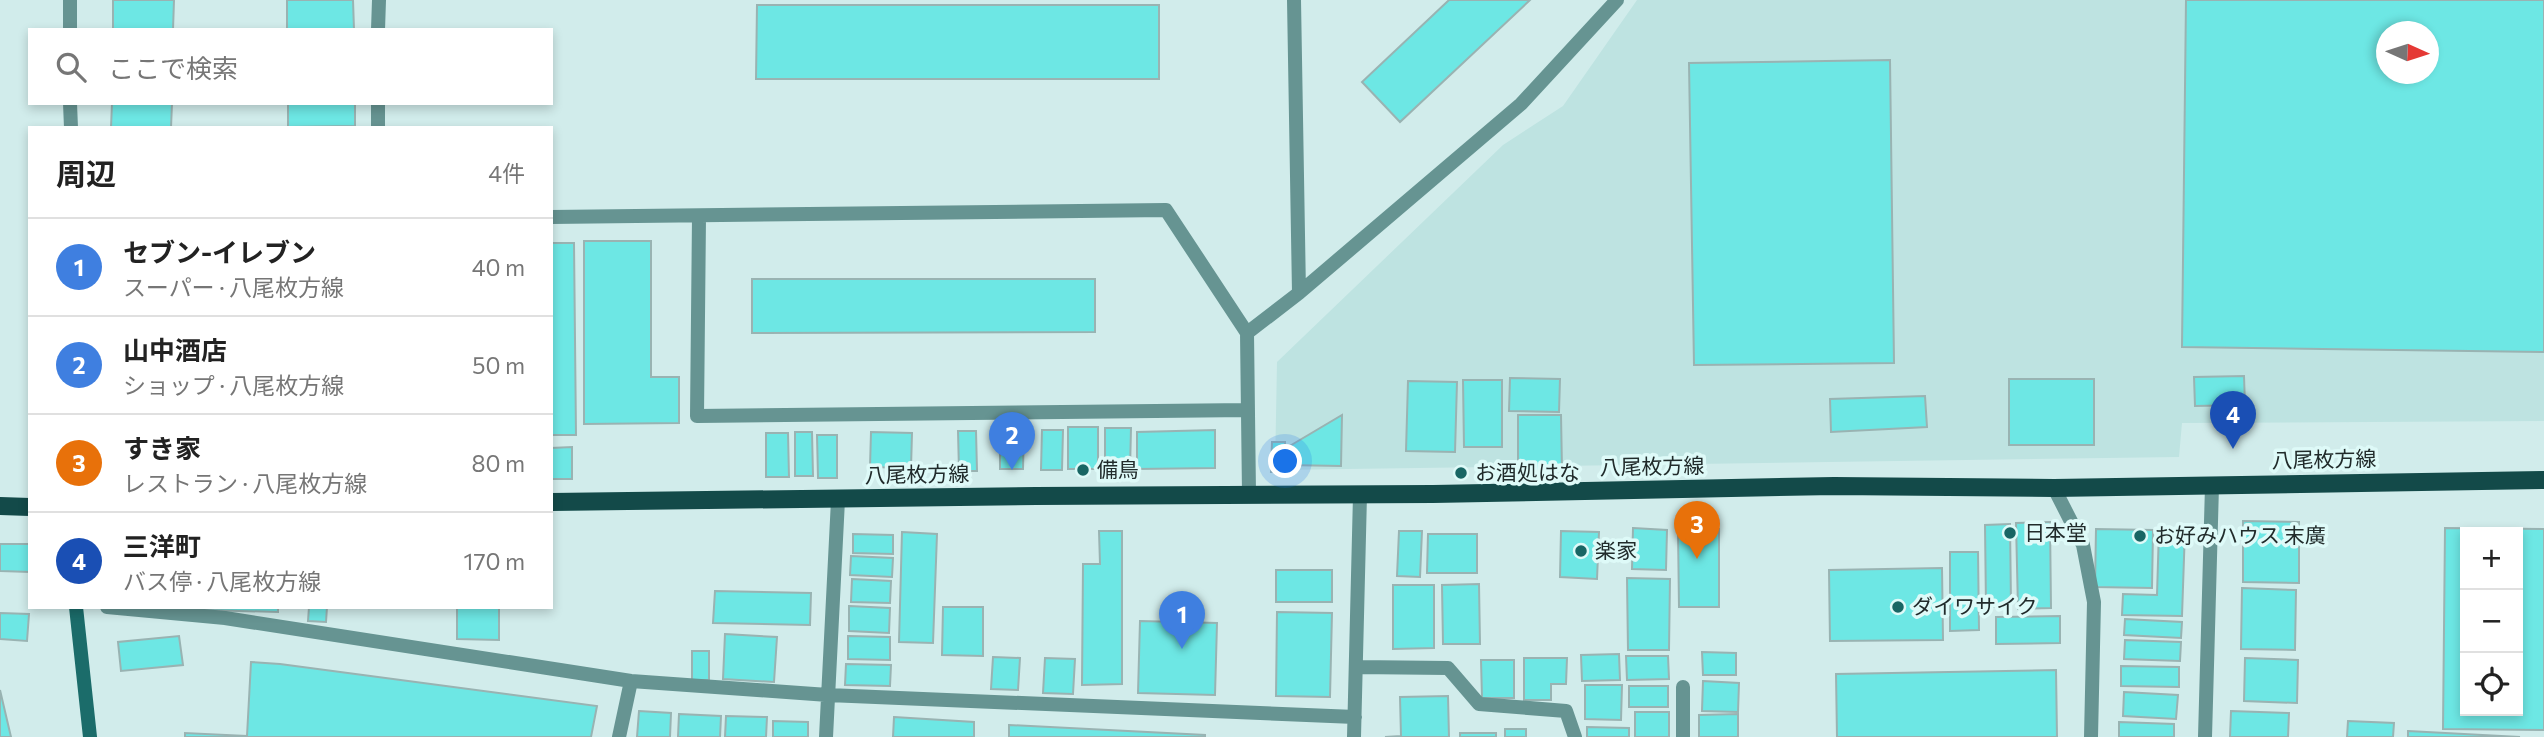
<!DOCTYPE html>
<html lang="ja">
<meta charset="utf-8">
<style>
:root{--surface:#fff;--page:#f6f6f6;--text:#222;--muted:#767676;--line:#e0e0e0;--accent:#186664}
body{margin:0;font-family:Commissioner,"Noto Sans JP",sans-serif;background:var(--page);color:var(--text)}
.controls{position:absolute;right:21px;bottom:21px;display:grid;overflow:hidden;border-radius:0px;box-shadow:0 4px 10px #0003}
.controls button{width:63px;height:63px;display:grid;place-items:center;padding:0;border:0;border-bottom:2px solid var(--line);background:var(--surface);color:var(--text);font:35px sans-serif}
.compass{position:absolute;left:2376px;top:21px;width:63px;height:63px;border-radius:50%;background:var(--surface);box-shadow:0 4px 10px #0003;rotate:93deg}
.you{position:absolute;left:1286px;top:462px;width:24px;height:24px;margin:-18px;border:5px solid #fff;border-radius:50%;background:#1a73e8;box-shadow:0 0 0 10px #1a73e833}
.badge{display:grid;place-items:center;width:46px;height:46px;border-radius:50%;background:var(--accent);color:#fff;font-size:23px;font-weight:700}
.pin{position:absolute;translate:-50% -58px;filter:drop-shadow(0 2px 4px #0008)}
.pin::after{content:'';position:absolute;top:37px;width:24px;height:21px;background:inherit;clip-path:polygon(0 0,100% 0,50% 100%)}
.list{margin:0;padding:0;list-style:none}
h2{display:flex;justify-content:space-between;align-items:center;height:91px;margin:0;padding:0 28px;font-size:30px}
h2 small{font-size:23px;font-weight:400;color:var(--muted)}
.list li{display:grid;grid-template-columns:46px 1fr auto;gap:21px;align-items:center;box-sizing:border-box;height:98px;padding:0 28px;border-top:2px solid var(--line)}
.list b{display:block;font-size:26px;white-space:nowrap}
.list p{margin:0;font-size:23px;white-space:nowrap;color:var(--muted)}
.list em{font-size:23px;font-style:normal;color:var(--muted)}
.icon{flex:none;width:38px;height:38px;fill:none;stroke:currentColor;stroke-width:2;stroke-linecap:round;stroke-linejoin:round}
.map{position:relative;flex:none;width:2544px;height:737px;overflow:hidden}
.search{position:absolute;background:var(--surface);box-shadow:0 4px 10px #0003;left:28px;top:28px;width:525px;height:77px;display:flex;align-items:center;gap:18px;box-sizing:border-box;padding:0 24px;border-radius:0px;color:var(--muted);font-size:26px}
.panel{position:absolute;background:var(--surface);box-shadow:0 4px 10px #0003;left:28px;top:126px;width:525px;height:483px;border-radius:0px}
.map>svg:first-child{display:block}
.built{fill:#bee3e1;fill-rule:evenodd}
.building{fill:#6de7e4;stroke:#99b3b2;stroke-width:2;fill-rule:evenodd}
.lines{fill:none;stroke-linecap:round;stroke-linejoin:round}
.street{stroke:#669492;stroke-width:14}
.secondary{stroke:#1b6c6a;stroke-width:14}
.primary{stroke:#134a49;stroke-width:18}
.poi-dot{fill:#186664;stroke:#defaf8;stroke-width:2.5}
.labels{text-anchor:middle;stroke-width:7;stroke-linejoin:round;paint-order:stroke}
.street-label{font-size:21px;fill:#212b2b;stroke:#defaf8}
.poi-label{font-size:21px;fill:#212b2b;stroke:#defaf8;text-anchor:start}
</style>
<div class="map">
<svg width="2544" height="737" viewBox="0 0 2544 737">
<rect width="100%" height="100%" fill="#d1eceb"/>
<path class="built" d="M1637 0H2544V421L2182 423 2179 457 1275 470 1277 362 1503 145 1563 106ZM2386 32H2428V74H2386Z"/>
<path class="building" d="M113 0H174L173 30H113Z
M287 0H353L354 30H287Z
M1449 0H1530L1400 122 1362 82Z
M2186 0H2544V352L2182 347ZM2386 32H2428V74H2386Z
M757 5H1159V79H756Z
M1890 60 1894 363 1694 365 1689 63Z
M112 103H172L171 128H111Z
M288 103H355V126L288 127Z
M584 241H651V377H679V423L584 424Z
M551 243H574L576 435H551Z
M752 279H1095V332L752 333Z
M2244 376 2245 405 2195 406 2194 377Z
M1510 378 1560 379 1559 412 1509 411Z
M2009 379H2094V445H2009Z
M1463 380H1502V447H1464Z
M1408 381 1457 382 1455 452 1406 451Z
M1925 396 1927 427 1831 432 1830 399Z
M1342 415 1341 466 1287 465 1288 447Z
M1518 415H1561L1562 470H1518Z
M1068 427H1098V469H1068Z
M1024 428 1023 469H1000V429Z
M1105 428H1131L1130 470 1105 469Z
M1042 430H1063L1062 470H1041Z
M1215 430V468L1137 469V432Z
M958 431H976L977 471H959Z
M795 432H812L813 476H795Z
M871 432 912 433 911 468 870 467Z
M766 433H788L789 477H766Z
M817 435H837V478H818Z
M1272 442H1285V472H1271Z
M572 447V479H551V448Z
M2243 521 2299 522V583L2243 582Z
M2050 522 2051 608 2018 609 2016 523Z
M2010 524 2011 606 1986 607 1985 525Z
M1633 528 1667 530 1666 570 1632 569Z
M2445 528 2544 529V730L2443 729ZM2465 532H2518V711H2465Z
M1719 529V607H1679L1678 530Z
M2096 529 2153 530 2152 588 2095 587Z
M2159 529H2185L2182 616 2122 615 2123 594 2157 595Z
M1099 531H1122V684L1082 685 1083 564H1100Z
M1399 531H1422L1420 577 1397 576Z
M1561 531 1599 532 1597 579 1560 577Z
M902 532 937 534 933 643 899 642Z
M853 534 893 535V554L853 553Z
M1428 534H1477V573H1427Z
M0 544H30V572L0 571Z
M1950 552H1978L1979 630 1950 631Z
M851 556 893 558 892 577 850 575Z
M1942 568 1943 640 1830 641 1829 570Z
M1276 570H1332V602H1276Z
M1627 578 1670 579 1669 650H1628Z
M852 579 891 581 890 603 851 602Z
M1479 584 1480 644H1443L1442 585Z
M1393 585H1434V648L1393 649Z
M2242 588 2296 590 2295 650 2241 649Z
M715 591 811 593 810 625 713 623Z
M849 606 890 608 889 633 849 631Z
M205 607H278V612L205 610Z
M309 607H327L326 622 308 621Z
M457 607H499V640L457 639Z
M943 607H983V656L942 655Z
M1277 612 1332 613 1330 697 1276 696Z
M0 613 29 614 27 641 0 639Z
M2060 616V643L1996 644V617Z
M2125 619 2182 622 2181 638 2124 635Z
M1140 621 1217 623 1215 695 1138 693Z
M725 634 777 637 774 682 723 679Z
M179 636 183 665 121 671 118 642Z
M848 636 890 637V660L848 659Z
M2125 640 2181 642 2180 661 2124 659Z
M692 651H709V680H692Z
M1702 652 1736 653V675H1703Z
M1619 654 1620 680 1582 681 1581 655Z
M1626 656H1668L1669 679 1627 680Z
M993 657 1020 658 1018 690 991 689Z
M1045 658 1075 659 1073 694 1043 693Z
M1524 658H1567L1566 684H1551V700H1524Z
M2245 658 2298 660 2297 703 2244 701Z
M1481 660H1514V698H1482Z
M251 662 280 664 597 706 591 737H185V733L247 736Z
M846 664 891 665 890 686 845 685Z
M2121 666 2179 667V687L2121 686Z
M2056 670 2057 737H1837L1836 674Z
M1703 681 1739 683 1738 712 1702 711Z
M1585 685H1622L1621 720 1585 719Z
M1629 686H1668V707H1629Z
M0 690 11 737H0Z
M2124 692 2178 695 2176 719 2123 716Z
M1448 696 1449 737H1385L1401 736 1400 697Z
M639 711 671 713 670 737H637Z
M2231 711 2289 713 2288 737H2230Z
M1635 712H1669V737H1635Z
M679 714 721 716 720 737H678Z
M1738 714V737H1699V715Z
M726 716 767 717 766 737H725Z
M894 717 974 722V737H893Z
M773 721 808 722V737H773Z
M2348 721 2394 723 2393 737H2347Z
M2119 722 2174 724V737H2119Z
M1009 725 1205 735V737H1009Z
M1587 727 1629 728V737H1587Z
M1505 729H1526V737H1505Z
M2408 731 2520 737H2408Z
M1460 733H1496V737H1460Z"/>
<g class="lines">
<path class="street" d="M70 0V30
M1294 0 1299 293
M378 30 379 0
M70 103 71 128
M378 128V103
M551 217 1166 210 1247 333
M699 217 697 416 1248 410
M2054 488 2083 545 2094 602 2091 737
M1249 494 1247 333 1299 293 1521 104 1617 0
M107 607 225 618 631 681 828 695 1355 717
M1356 667 1448 668 1479 704 1566 711 1575 737
M619 737 631 681
M826 737 838 500
M1354 737 1360 495
M1683 737V687
M2205 737 2212 486"/>
<path class="secondary" d="M76 607 90 737"/>
<path class="primary" d="M551 502 1036 496 1433 494 1834 486 2054 488 2544 480
M0 506 30 507"/>
</g>
<g class="poi-dot">
<circle cx="1083" cy="470" r="7"/>
<circle cx="1461" cy="473" r="7"/>
<circle cx="2010" cy="533" r="7"/>
<circle cx="2140" cy="536" r="7"/>
<circle cx="1581" cy="551" r="7"/>
<circle cx="1898" cy="607" r="7"/>
</g>
<g class="labels">
<g class="street-label">
<text transform="translate(2324 460) rotate(-1)" y="7">八尾枚方線</text>
<text transform="translate(1652 467) rotate(-1)" y="7">八尾枚方線</text>
<text transform="translate(917 475) rotate(-1)" y="7">八尾枚方線</text>
</g>
<g class="poi-label">
<text x="1097" y="477">備鳥</text>
<text x="1475" y="480">お酒処はな</text>
<text x="2024" y="540">日本堂</text>
<text x="2154" y="543">お好みハウス 末廣</text>
<text x="1595" y="558">楽家</text>
<text x="1912" y="614">ダイワサイク</text>
</g>
</g>
</svg>
<div class="controls">
<button>+</button>
<button>−</button>
<button><svg class="icon" aria-label="locate" viewBox="0 0 24 24"><circle cx="12" cy="12" r="6"/><path d="M12 2v4M12 18v4M2 12h4M18 12h4"/></svg></button>
</div>
<svg class="compass" viewBox="-18 -18 36 36"><path d="M0-13l5 13h-10z" fill="#e53935"/><path d="M0 13l5-13h-10z" fill="#767676"/></svg>
<div class="you"></div>
<div class="pin badge" style="left:1182px;top:649px;background:#3f7fe0">1</div>
<div class="pin badge" style="left:1012px;top:470px;background:#3f7fe0">2</div>
<div class="pin badge" style="left:1697px;top:559px;background:#e8710a">3</div>
<div class="pin badge" style="left:2233px;top:449px;background:#1a4fb4">4</div>
<div class="search"><svg class="icon" aria-label="search" viewBox="0 0 24 24"><circle cx="10" cy="10" r="6"/><path d="M15 15l6 6"/></svg>ここで検索</div>
<section class="panel">
<h2>周辺<small>4件</small></h2>
<ul class="list">
<li><span class="badge" style="background:#3f7fe0">1</span><div><b>セブン-イレブン</b><p>スーパー · 八尾枚方線</p></div><em>40 m</em></li>
<li><span class="badge" style="background:#3f7fe0">2</span><div><b>山中酒店</b><p>ショップ · 八尾枚方線</p></div><em>50 m</em></li>
<li><span class="badge" style="background:#e8710a">3</span><div><b>すき家</b><p>レストラン · 八尾枚方線</p></div><em>80 m</em></li>
<li><span class="badge" style="background:#1a4fb4">4</span><div><b>三洋町</b><p>バス停 · 八尾枚方線</p></div><em>170 m</em></li>
</ul>
</section>
</div>
